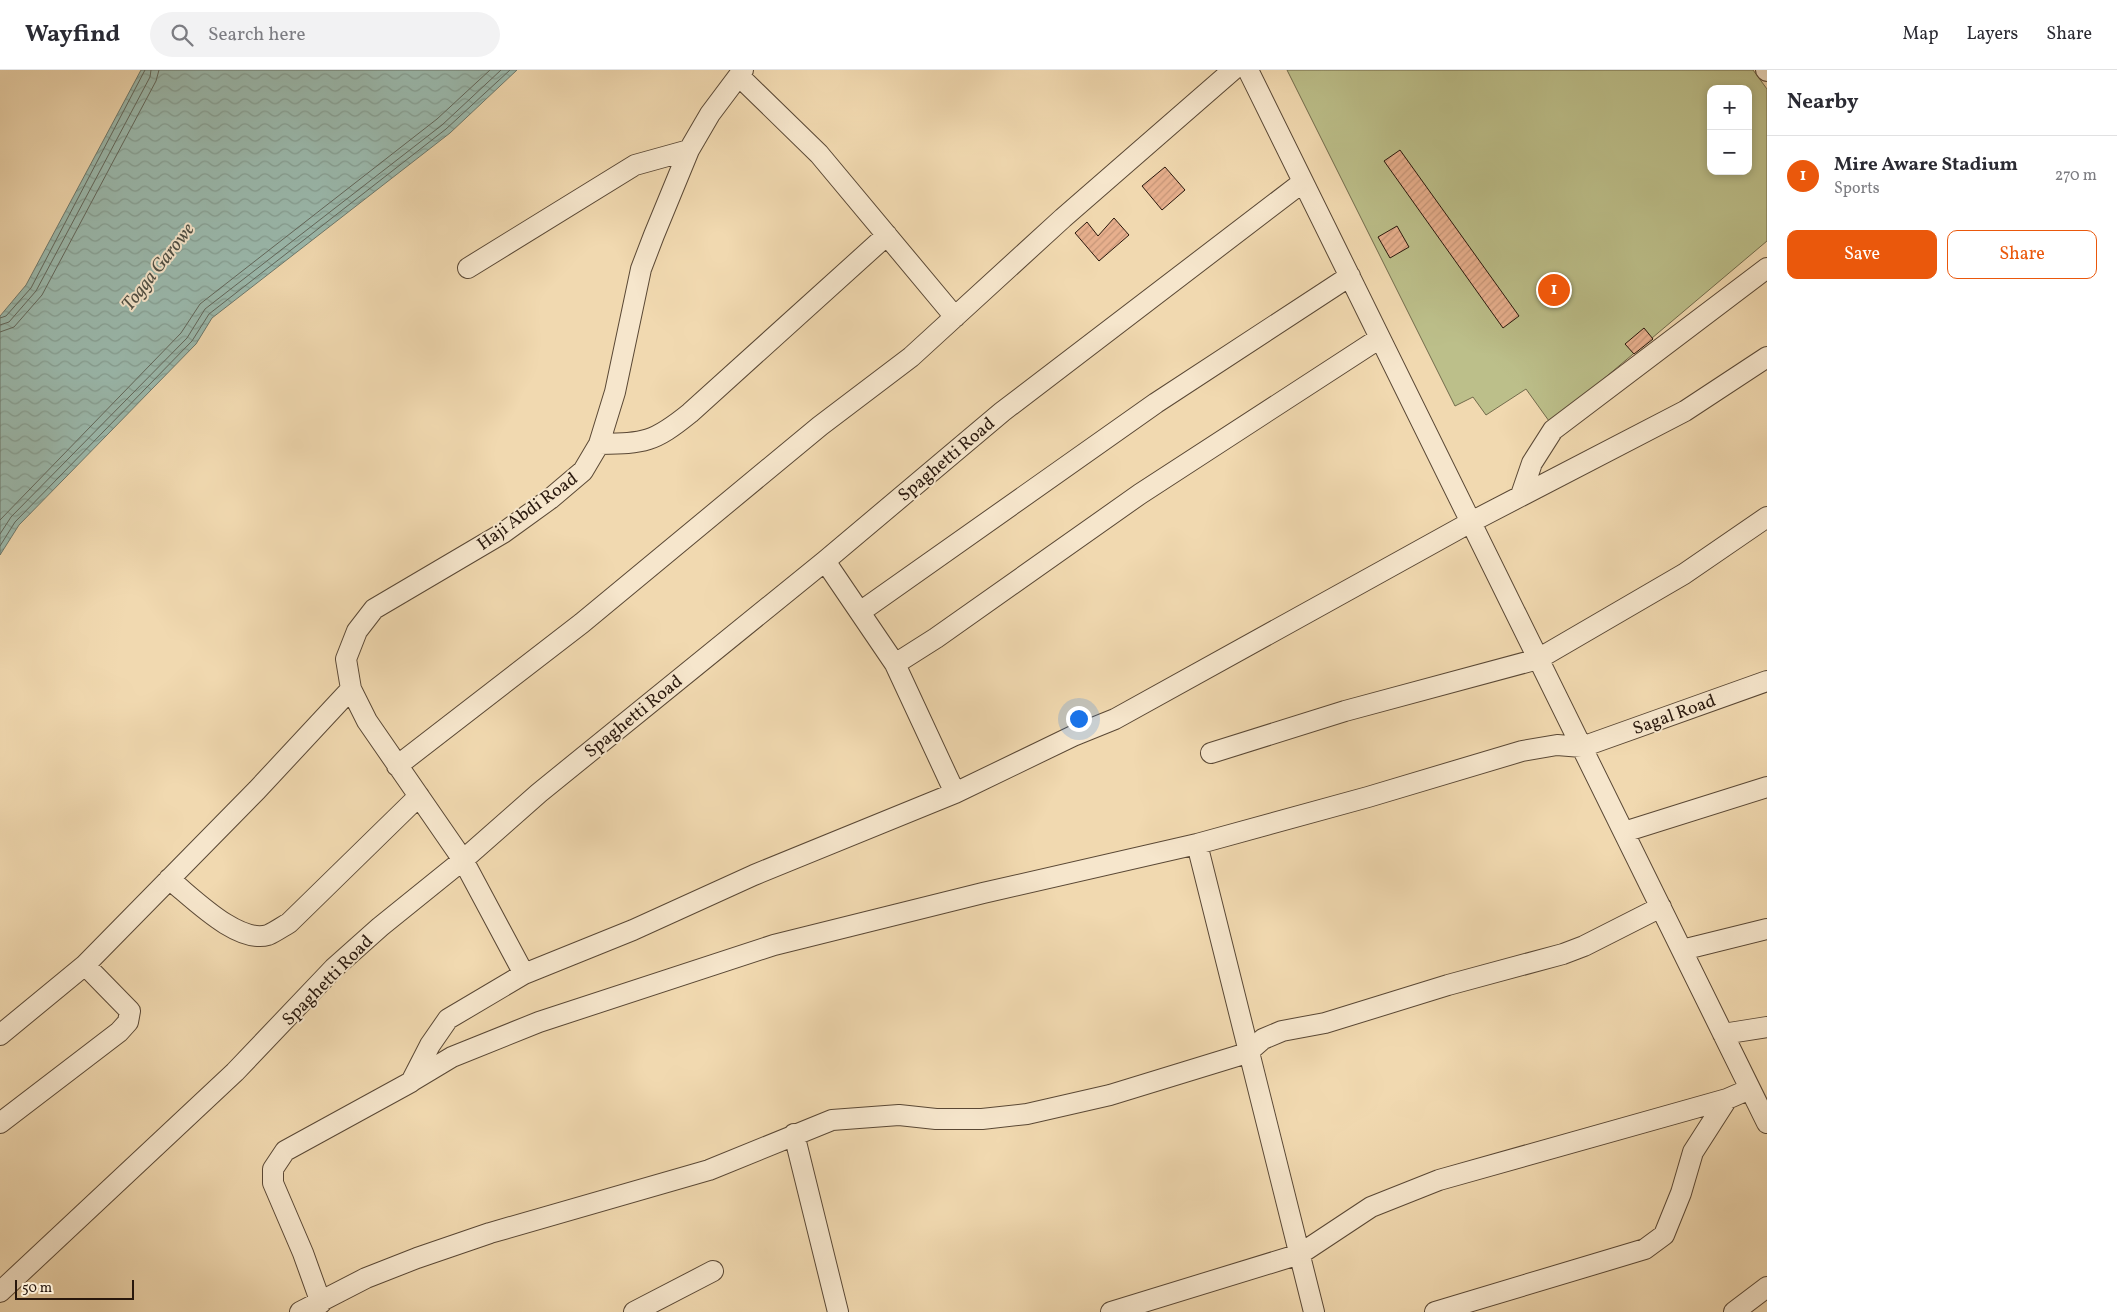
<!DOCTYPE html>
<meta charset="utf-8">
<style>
:root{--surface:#fff;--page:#f2f2f3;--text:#2b2b33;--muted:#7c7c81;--line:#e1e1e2;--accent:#ea580c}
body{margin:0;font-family:Vollkorn,serif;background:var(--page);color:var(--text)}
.controls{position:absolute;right:15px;top:15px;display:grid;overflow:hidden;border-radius:10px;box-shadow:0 2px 8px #0003}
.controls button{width:45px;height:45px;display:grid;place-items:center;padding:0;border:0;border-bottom:1px solid var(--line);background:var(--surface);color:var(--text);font:25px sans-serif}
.scale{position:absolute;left:15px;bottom:12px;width:119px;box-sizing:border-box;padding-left:5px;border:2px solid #28170c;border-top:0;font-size:14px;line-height:18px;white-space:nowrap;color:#28170c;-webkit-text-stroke:4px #f6e6cc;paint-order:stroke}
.you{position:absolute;left:1078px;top:648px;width:18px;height:18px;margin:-12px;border:4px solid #fff;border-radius:50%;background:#1a73e8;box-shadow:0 0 0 8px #1a73e833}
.badge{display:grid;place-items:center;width:32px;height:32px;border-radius:50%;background:var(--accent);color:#fff;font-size:16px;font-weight:700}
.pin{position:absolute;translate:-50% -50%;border:2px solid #fff;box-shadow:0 1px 5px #0006}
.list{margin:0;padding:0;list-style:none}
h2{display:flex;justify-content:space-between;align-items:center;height:65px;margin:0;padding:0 20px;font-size:21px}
h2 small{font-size:16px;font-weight:400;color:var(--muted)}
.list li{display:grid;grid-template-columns:32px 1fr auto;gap:15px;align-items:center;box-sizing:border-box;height:80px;padding:0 20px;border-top:1px solid var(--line)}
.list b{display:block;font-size:19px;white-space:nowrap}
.list p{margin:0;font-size:16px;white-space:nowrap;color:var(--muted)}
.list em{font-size:16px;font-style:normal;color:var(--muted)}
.actions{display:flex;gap:10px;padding:15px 20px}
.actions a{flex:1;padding:11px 0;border:1px solid var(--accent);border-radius:10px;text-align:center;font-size:18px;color:var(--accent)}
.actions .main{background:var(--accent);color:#fff}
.icon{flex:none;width:28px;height:28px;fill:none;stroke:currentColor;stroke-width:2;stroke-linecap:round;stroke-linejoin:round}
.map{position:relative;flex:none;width:1767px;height:1242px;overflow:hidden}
header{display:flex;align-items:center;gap:30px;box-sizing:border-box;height:70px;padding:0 25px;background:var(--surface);border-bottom:1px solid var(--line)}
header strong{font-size:24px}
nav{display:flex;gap:28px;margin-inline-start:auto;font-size:18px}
.search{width:350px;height:45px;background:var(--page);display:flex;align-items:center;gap:12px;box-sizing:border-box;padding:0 18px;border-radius:28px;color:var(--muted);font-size:19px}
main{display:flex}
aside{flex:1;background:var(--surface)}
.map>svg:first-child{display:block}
.green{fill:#bcbf8a;stroke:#726b4b;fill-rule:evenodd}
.water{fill:url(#water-waves);stroke:#6d796d}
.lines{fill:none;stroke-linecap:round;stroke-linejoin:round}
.shore{stroke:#62685d;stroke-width:1}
.building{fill:url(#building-hatch);stroke:#28170c}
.minor-casing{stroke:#5a4835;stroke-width:22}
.minor{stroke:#f6e6cc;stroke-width:20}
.labels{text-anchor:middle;stroke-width:4;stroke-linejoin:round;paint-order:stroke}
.street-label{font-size:18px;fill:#28170c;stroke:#f6e6cc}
.water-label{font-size:19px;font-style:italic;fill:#505045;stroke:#f6e6cc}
</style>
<header>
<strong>Wayfind</strong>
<div class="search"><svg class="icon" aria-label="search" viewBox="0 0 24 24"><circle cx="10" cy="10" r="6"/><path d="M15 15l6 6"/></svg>Search here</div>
<nav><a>Map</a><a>Layers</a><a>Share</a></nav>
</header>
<main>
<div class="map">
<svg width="1767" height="1242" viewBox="0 0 1767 1242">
<defs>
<pattern id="water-waves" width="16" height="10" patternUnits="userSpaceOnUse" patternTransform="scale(1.25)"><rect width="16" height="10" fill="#9bbaae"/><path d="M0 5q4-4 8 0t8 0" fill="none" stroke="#869f94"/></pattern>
<pattern id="building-hatch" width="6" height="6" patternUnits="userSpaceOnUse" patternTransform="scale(1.25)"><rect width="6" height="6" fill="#e7af8d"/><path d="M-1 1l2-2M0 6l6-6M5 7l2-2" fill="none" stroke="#c69678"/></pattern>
</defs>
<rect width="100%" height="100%" fill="#f1d9b0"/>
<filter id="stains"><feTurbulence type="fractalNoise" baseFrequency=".004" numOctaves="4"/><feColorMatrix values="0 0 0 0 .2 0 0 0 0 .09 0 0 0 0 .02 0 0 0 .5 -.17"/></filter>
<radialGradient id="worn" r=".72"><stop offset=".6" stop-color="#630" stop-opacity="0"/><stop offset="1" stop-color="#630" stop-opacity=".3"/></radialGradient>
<path class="green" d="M1287 0H1753L1767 19V171L1562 344 1549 351 1526 319 1486 345 1473 327 1455 336ZM1711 19H1748V101H1711Z"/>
<path class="water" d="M141 0H517L450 63 212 248 196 274 19 455 0 485V246L26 215Z"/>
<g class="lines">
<path class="shore" d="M0 248 6 246 31 218 145 0
M0 255 9 252 36 221 150 7 151 0
M0 262 14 257 42 225 156 11 159 0
M0 450 181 263 200 234 437 49 490 0
M0 464 11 447 187 268 205 239 442 55 501 0
M0 476 15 452 192 271 209 244 446 59 510 0"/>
</g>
<path class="building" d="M1400 80 1519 246 1503 258 1384 91Z
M1165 97 1185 120 1162 140 1142 116Z
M1114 148 1129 165 1099 191 1075 163 1087 152 1098 166Z
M1397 156 1409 177 1390 188 1378 167Z
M1644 258 1653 269 1634 284 1625 274Z"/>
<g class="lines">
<defs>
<path id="minor" d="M1248 0 1767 1053
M1766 0 1767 1
M739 6 819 84 955 247
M468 198 635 95 689 80
M599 374C645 373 653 373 690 343L887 165
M1521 425 1532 393 1553 360 1767 198
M825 491 895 594 955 723
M860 542 1156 333 1350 206
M895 594 936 568 1140 424 1380 268
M1211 683 1345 641 1538 589 1684 504 1767 447
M397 696 582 553 820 356 911 287 1063 148 1233 0
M1624 762 1767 717
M1197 774 1314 1242
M169 809C192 827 237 874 268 865 275 862 282 857 289 853L419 726
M1682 880 1767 859
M524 904 463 790 367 651 351 619 346 589 357 561 374 539 503 463 550 429 583 401 599 374 615 322 641 199 654 165 689 80 710 44 743 0
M1723 964 1767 957
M0 965 85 895 257 720 351 619
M412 1011 452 987 539 952 774 875 983 823 1197 774 1368 727 1522 681 1557 675 1582 677 1767 611
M0 1053 119 962 128 952 130 941 85 895
M794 1064 838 1242
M0 1222 235 1002 334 898 380 857 463 790 539 723 825 491 1002 342 1303 112
M321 1233 303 1183 273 1113V1099L285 1081 411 1012 430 975 448 949 524 904 633 860 754 805 955 723 1073 666 1115 649 1471 452 1685 341 1767 287
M300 1242 366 1208 417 1188 490 1163 709 1100 832 1050 899 1045 936 1049H982L1027 1044 1110 1025 1247 983 1263 969 1282 961 1325 953 1448 915 1563 884 1584 876 1661 837
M634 1242 713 1201
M1111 1242 1300 1184 1371 1137 1439 1110 1727 1029 1750 1019
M1435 1242 1645 1179 1664 1165 1681 1123 1693 1082 1727 1029
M1734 1242 1767 1217"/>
</defs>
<use href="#minor" class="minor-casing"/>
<use href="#minor" class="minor"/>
</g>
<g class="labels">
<g class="street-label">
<text transform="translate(946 389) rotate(-40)" y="6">Spaghetti Road</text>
<text transform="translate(527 441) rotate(-36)" y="6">Haji Abdi Road</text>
<text transform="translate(1674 644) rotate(-20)" y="6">Sagal Road</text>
<text transform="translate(633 646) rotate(-39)" y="6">Spaghetti Road</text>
<text transform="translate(327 910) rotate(-45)" y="6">Spaghetti Road</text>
</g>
<g class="water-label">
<text transform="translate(157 196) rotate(-52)" y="7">Togga Garowe</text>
</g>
</g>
<rect width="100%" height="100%" filter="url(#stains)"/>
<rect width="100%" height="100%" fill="url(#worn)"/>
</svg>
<div class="controls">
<button>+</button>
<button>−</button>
</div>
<div class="scale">50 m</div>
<div class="you"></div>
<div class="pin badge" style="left:1554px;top:220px">1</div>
</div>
<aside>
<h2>Nearby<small></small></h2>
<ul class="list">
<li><span class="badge">1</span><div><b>Mire Aware Stadium</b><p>Sports</p></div><em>270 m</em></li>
</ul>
<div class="actions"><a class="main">Save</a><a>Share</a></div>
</aside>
</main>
